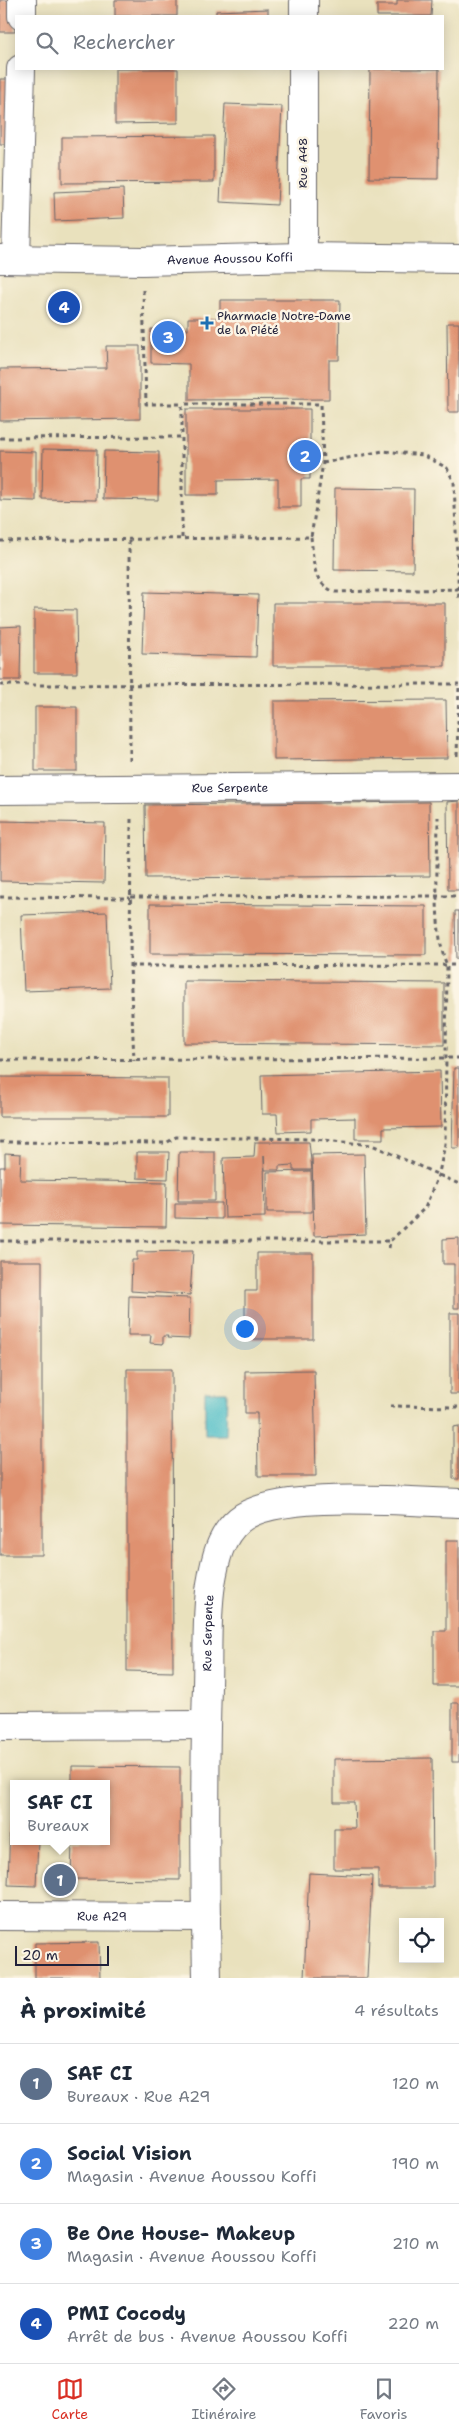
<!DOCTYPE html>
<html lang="fr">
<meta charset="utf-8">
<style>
:root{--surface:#fff;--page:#f6f6f7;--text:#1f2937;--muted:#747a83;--line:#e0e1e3;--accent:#d93025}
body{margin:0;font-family:"Shantell Sans",sans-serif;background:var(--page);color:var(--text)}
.controls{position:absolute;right:15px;bottom:15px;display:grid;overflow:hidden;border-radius:0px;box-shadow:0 2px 12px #0003}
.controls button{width:45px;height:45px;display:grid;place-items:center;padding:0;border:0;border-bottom:1px solid var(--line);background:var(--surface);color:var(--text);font:25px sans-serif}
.scale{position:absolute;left:15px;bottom:12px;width:94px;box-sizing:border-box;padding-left:5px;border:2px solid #22223b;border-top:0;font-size:14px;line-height:18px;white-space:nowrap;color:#22223b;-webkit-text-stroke:4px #fcf5e5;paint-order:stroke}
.you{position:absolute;left:244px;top:1328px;width:18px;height:18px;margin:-12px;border:4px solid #fff;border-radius:50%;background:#1a73e8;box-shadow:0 0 0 8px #1a73e833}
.badge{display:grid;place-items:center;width:32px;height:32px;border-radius:50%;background:var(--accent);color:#fff;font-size:16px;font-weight:700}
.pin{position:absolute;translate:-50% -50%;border:2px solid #fff;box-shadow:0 1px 5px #0006}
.popup{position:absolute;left:10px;top:1780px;width:100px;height:65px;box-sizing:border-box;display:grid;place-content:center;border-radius:0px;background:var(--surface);filter:drop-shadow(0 1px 4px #0005);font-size:16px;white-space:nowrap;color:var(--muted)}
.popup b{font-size:19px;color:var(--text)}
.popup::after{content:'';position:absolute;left:50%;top:100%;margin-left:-10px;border:10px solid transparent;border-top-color:var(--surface)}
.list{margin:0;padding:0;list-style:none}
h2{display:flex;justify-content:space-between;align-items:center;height:65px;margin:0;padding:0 20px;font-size:21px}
h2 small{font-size:16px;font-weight:400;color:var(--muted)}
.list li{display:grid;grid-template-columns:32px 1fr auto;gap:15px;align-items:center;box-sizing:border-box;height:80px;padding:0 20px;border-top:1px solid var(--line)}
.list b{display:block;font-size:19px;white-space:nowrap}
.list p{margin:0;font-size:16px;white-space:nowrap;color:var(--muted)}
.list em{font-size:16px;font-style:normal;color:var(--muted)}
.icon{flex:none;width:28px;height:28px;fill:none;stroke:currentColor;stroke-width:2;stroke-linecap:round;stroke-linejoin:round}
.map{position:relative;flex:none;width:459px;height:1978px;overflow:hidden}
.search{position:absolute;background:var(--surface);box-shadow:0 2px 12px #0003;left:15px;right:15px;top:15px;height:55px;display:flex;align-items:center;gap:12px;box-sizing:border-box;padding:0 18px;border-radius:0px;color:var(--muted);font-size:19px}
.sheet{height:385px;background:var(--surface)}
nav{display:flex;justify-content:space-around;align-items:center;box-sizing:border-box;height:70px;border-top:1px solid var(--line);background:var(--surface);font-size:14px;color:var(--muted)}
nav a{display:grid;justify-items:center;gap:2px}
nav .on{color:var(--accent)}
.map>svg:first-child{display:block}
.water{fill:#52c0c9;stroke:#3a7182}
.building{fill:#df916f}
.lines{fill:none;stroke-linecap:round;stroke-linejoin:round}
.minor-casing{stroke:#686568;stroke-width:30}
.tertiary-casing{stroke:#686568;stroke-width:30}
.path{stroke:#686568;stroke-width:3;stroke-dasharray:4 4;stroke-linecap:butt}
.minor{stroke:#fff;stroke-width:28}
.tertiary{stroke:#fff;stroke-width:28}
.poi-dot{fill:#1f6fb2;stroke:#fcf5e5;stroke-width:2}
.labels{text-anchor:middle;stroke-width:5;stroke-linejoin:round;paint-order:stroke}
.street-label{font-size:12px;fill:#22223b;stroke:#fcf5e5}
.poi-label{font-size:12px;fill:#22223b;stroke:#fcf5e5;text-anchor:start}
</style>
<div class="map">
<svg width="459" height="1978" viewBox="0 0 459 1978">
<rect width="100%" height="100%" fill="#fcf5e5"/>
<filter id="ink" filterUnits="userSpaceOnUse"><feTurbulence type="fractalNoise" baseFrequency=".02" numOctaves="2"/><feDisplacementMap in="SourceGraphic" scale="10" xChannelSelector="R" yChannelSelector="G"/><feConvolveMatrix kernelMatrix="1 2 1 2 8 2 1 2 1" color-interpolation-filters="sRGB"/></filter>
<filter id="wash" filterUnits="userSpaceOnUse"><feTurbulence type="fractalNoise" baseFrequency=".0096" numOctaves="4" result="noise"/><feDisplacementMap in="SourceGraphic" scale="20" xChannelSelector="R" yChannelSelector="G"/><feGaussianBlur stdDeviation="1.12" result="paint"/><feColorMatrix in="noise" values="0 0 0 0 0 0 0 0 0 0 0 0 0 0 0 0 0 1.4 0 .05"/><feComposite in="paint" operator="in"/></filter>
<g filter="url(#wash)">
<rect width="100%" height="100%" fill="#e9e1bd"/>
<path class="water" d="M205 1392H227L226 1435H205Z"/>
<g id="blocks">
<path class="building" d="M0 0H15V32H0Z
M115 0H177V16H115Z
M397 0H432L431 16H377V5H397Z
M268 9V16H216V11Z
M115 69H178V123L115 124Z
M370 69H439L438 179 369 178Z
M0 79H12V144H0Z
M225 104 282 106 277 205 220 202Z
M214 136V182L62 183V137Z
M123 189 124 218 55 221 54 192Z
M220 300H340L339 360H329V399L189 400V364L151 363V329L188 330V318H220Z
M447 323H459V412H448Z
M106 346H140V419L0 421V369L107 368Z
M186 409H310V479H301V507H278V479L218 480V495H186Z
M43 449 97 450 96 500 42 499Z
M0 451 36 452V501L0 500Z
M104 451 159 452 158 500 103 499Z
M335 488 414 489 413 571 334 570Z
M144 592 258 595 256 657 142 654Z
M273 603H445V666H273Z
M34 609 76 610 77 673H34Z
M21 626 20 680H0V627Z
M446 700 447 758 274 760V701Z
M35 707H77V771H35Z
M459 801V890H448L447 802Z
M429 802 430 876 146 878 145 805Z
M0 821 105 823 104 883 0 881Z
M150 904 426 906V955L150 954Z
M455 911H459V959H456Z
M107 912 110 988 24 991 21 915Z
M184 981 444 983V1045L184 1043Z
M454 1068H459V1148H452Z
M440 1071 441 1127 383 1128V1139H355V1118L311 1119V1131L278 1132 277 1114H262L261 1075Z
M0 1077 168 1078V1117H0Z
M255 1142H309L312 1170H293V1165L279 1166V1170H265L264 1156 265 1217 225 1218 223 1158 254 1157Z
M137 1152H169L168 1179 137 1178Z
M179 1152H215V1201H178Z
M5 1153 21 1154 20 1180 167 1182 166 1227 0 1225V1167H5Z
M364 1154 366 1234 314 1236 312 1155Z
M311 1171 312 1212H267V1172Z
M175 1203H222V1219L175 1218Z
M459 1238V1308H454V1264H443V1239Z
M193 1251 190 1295 131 1291 132 1260H137V1252Z
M257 1253H313V1339H245V1291H257Z
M0 1261H42V1555H0Z
M129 1296 190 1298 189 1339 167 1338 168 1336H163V1344L150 1343 151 1335H128Z
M450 1313H459V1394H450Z
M127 1369H172L173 1672 127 1671Z
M314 1370 316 1476H258L257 1413H245V1371Z
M459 1426V1479H453V1427Z
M446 1540H459V1686H434V1631H446Z
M452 1703H459V1762H452Z
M432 1758 433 1888H378V1869H334V1828H355L354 1802H334V1759Z
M72 1766 180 1767V1880L71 1879 72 1841H106V1784H72Z
M10 1821H14V1841H38L36 1886 8 1885Z
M309 1873 372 1876 367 1978H304Z
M99 1942 100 1978H35V1943Z"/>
</g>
</g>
<g filter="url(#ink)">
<use href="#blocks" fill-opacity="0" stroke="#686568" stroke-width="1"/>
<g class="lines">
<defs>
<g id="minor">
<path d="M22 16V0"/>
<path d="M304 16V0"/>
<path d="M303 257V69"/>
<path d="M16 259 21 69"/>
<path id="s1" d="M0 790 459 786"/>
<path d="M0 1726 206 1725"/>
<path id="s2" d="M0 1916 206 1917"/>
<path id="s3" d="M207 1978C205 1881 204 1783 207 1686 208 1655 206 1615 211 1584 215 1560 220 1536 239 1520 275 1489 410 1502 459 1503"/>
</g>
<g id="tertiary">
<path id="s4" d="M0 259 142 261 303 257 459 259"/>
</g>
</defs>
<use href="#minor" class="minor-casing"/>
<use href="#tertiary" class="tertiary-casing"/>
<path class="path" d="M143 290 146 404H182V541
M0 438 182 437
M323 463 383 451 423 455 447 468 454 482 459 601
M311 537C314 560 311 583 335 592L459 589
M0 541 311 537 323 463 321 404H182
M129 541 130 760
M0 685 459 684
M457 756 459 686
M131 819 130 966 134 1061
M0 897 130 898
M131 897 459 896
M130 966 459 965
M0 1060 459 1058
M0 1142 166 1143 176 1137 314 1139 372 1145 459 1184
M0 1241H390
M389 1248 390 1241 425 1208 439 1173 445 1144 447 965C432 933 438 855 438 817
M390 1406 458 1407"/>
<use href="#minor" class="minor"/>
<use href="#tertiary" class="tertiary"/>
</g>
</g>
<path class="poi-dot" d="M204.5 315.5h5v5h5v5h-5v5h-5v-5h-5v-5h5z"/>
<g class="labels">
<g class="street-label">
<text transform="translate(303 163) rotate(-90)" y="4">Rue A48</text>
<text dy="4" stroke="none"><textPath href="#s4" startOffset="230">Avenue Aoussou Koffi</textPath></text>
<text dy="4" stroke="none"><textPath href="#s1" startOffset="230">Rue Serpente</textPath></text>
<text dy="4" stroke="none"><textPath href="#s3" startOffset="345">Rue Serpente</textPath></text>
<text dy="4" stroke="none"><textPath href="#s2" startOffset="102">Rue A29</textPath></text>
</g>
<g class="poi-label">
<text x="217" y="320">Pharmacie Notre-Dame<tspan x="217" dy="14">de la Piété</tspan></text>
</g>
</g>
</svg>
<div class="controls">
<button><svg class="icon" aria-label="locate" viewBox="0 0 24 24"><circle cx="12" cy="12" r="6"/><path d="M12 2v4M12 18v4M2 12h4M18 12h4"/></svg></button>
</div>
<div class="scale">20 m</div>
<div class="you"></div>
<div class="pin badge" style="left:60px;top:1880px;background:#5c6f8a">1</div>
<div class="popup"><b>SAF CI</b>Bureaux</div>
<div class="pin badge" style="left:305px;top:456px;background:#3f7fe0">2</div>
<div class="pin badge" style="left:168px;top:337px;background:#3f7fe0">3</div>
<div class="pin badge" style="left:64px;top:307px;background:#1a4fb4">4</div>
<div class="search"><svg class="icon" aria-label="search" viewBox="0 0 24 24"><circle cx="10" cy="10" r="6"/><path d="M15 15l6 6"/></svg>Rechercher</div>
</div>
<section class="sheet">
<h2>À proximité<small>4 résultats</small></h2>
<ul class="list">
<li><span class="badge" style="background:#5c6f8a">1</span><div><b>SAF CI</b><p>Bureaux · Rue A29</p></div><em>120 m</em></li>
<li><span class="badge" style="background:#3f7fe0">2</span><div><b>Social Vision</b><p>Magasin · Avenue Aoussou Koffi</p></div><em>190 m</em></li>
<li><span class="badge" style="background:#3f7fe0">3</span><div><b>Be One House- Makeup</b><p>Magasin · Avenue Aoussou Koffi</p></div><em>210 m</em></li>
<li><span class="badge" style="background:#1a4fb4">4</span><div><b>PMI Cocody</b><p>Arrêt de bus · Avenue Aoussou Koffi</p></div><em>220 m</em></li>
</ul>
</section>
<nav>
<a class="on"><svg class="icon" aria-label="map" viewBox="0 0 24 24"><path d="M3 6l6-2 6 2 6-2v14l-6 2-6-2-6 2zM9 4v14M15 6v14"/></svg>Carte</a>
<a><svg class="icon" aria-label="directions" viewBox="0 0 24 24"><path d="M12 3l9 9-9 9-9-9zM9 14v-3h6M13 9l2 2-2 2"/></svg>Itinéraire</a>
<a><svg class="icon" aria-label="saved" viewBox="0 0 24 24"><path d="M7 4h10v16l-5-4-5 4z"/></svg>Favoris</a>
</nav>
